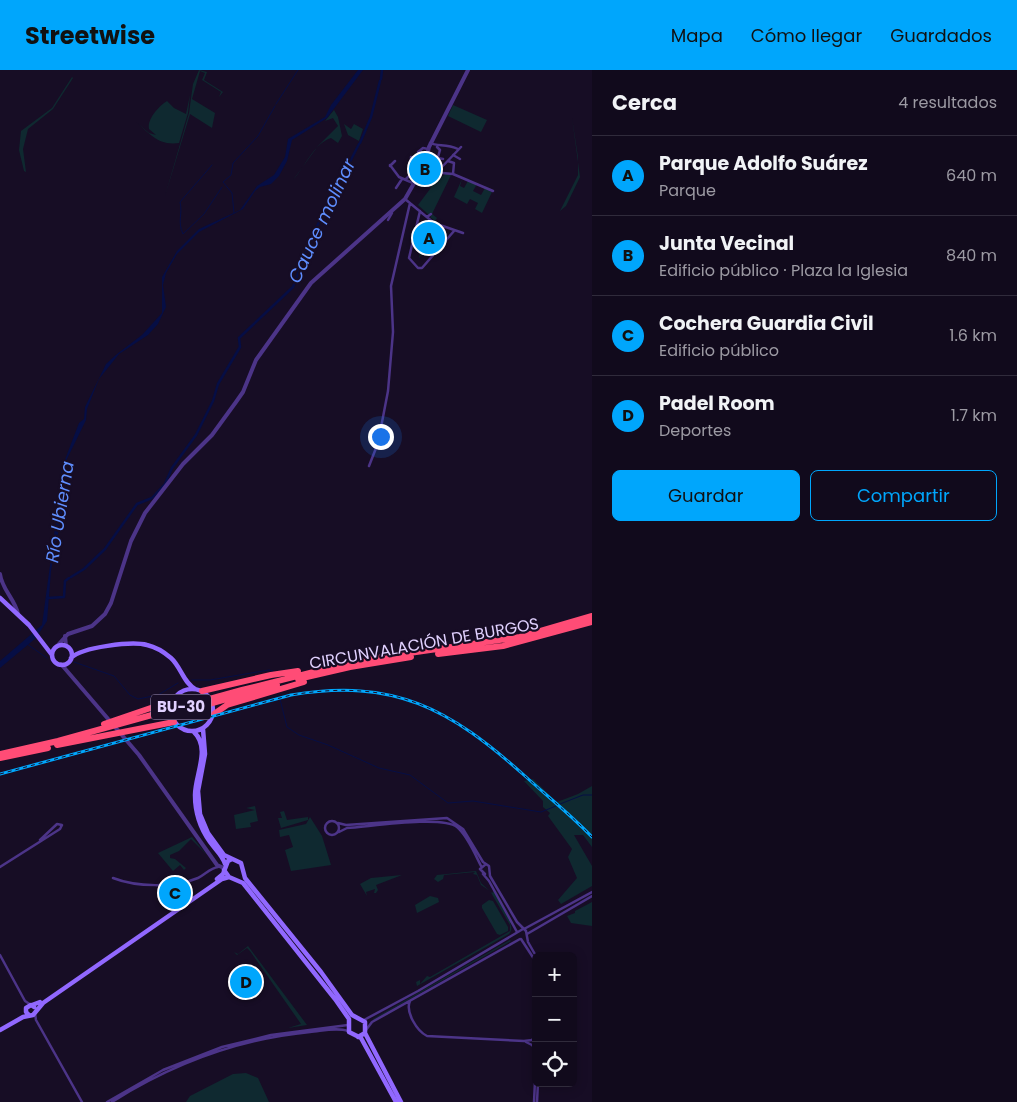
<!DOCTYPE html>
<html lang="es">
<meta charset="utf-8">
<style>
:root{--surface:#110a1c;--page:#1e1829;--text:#f1f3f6;--muted:#9c9aa3;--line:#302b3b;--accent:#00a6fc}
body{margin:0;font-family:Poppins,sans-serif;background:var(--page);color:var(--text)}
.controls{position:absolute;right:15px;bottom:15px;display:grid;overflow:hidden;border-radius:8px;box-shadow:0 2px 12px #0003}
.controls button{width:45px;height:45px;display:grid;place-items:center;padding:0;border:0;border-bottom:1px solid var(--line);background:var(--surface);color:var(--text);font:25px sans-serif}
.you{position:absolute;left:380px;top:366px;width:18px;height:18px;margin:-12px;border:4px solid #fff;border-radius:50%;background:#1a73e8;box-shadow:0 0 0 8px #1a73e833}
.badge{display:grid;place-items:center;width:32px;height:32px;border-radius:50%;background:var(--accent);color:#111;font-size:16px;font-weight:700}
.pin{position:absolute;translate:-50% -50%;border:2px solid #fff;box-shadow:0 1px 5px #0006}
.list{margin:0;padding:0;list-style:none}
h2{display:flex;justify-content:space-between;align-items:center;height:65px;margin:0;padding:0 20px;font-size:21px}
h2 small{font-size:16px;font-weight:400;color:var(--muted)}
.list li{display:grid;grid-template-columns:32px 1fr auto;gap:15px;align-items:center;box-sizing:border-box;height:80px;padding:0 20px;border-top:1px solid var(--line)}
.list b{display:block;font-size:19px;white-space:nowrap}
.list p{margin:0;font-size:16px;white-space:nowrap;color:var(--muted)}
.list em{font-size:16px;font-style:normal;color:var(--muted)}
.actions{display:flex;gap:10px;padding:15px 20px}
.actions a{flex:1;padding:11px 0;border:1px solid var(--accent);border-radius:8px;text-align:center;font-size:18px;color:var(--accent)}
.actions .main{background:var(--accent);color:#111}
.icon{flex:none;width:28px;height:28px;fill:none;stroke:currentColor;stroke-width:2;stroke-linecap:round;stroke-linejoin:round}
.map{position:relative;flex:none;width:592px;height:1032px;overflow:hidden}
header{display:flex;align-items:center;gap:30px;box-sizing:border-box;height:70px;padding:0 25px;background:var(--accent);color:#111}
header strong{font-size:24px}
nav{display:flex;gap:28px;margin-inline-start:auto;font-size:18px}
main{display:flex}
aside{flex:1;background:var(--surface)}
.map>svg:first-child{display:block}
.green{fill:#0f2930}
.water{fill:#060e45}
.lines{fill:none;stroke-linecap:round;stroke-linejoin:round}
.stream{stroke:#060e45;stroke-width:1}
.canal{stroke:#060e45;stroke-width:2.5}
.minor{stroke:#4c3488;stroke-width:2.5}
.tertiary{stroke:#4c3488;stroke-width:4}
.secondary{stroke:#9168ff;stroke-width:4.5}
.motorway{stroke:#ff4c76;stroke-width:6}
.rail-casing{stroke:#00a6fc;stroke-width:3}
.rail{stroke:#170d25;stroke-width:1;stroke-dasharray:4;stroke-linecap:butt}
.labels{text-anchor:middle;stroke-width:4.5;stroke-linejoin:round;paint-order:stroke}
.shield{fill:#170d25;stroke:#a496be;stroke-width:1}
.shield-label{font-size:15px;font-weight:bold;fill:#e1d1ff}
.street-label{font-size:16px;fill:#e1d1ff;stroke:#170d25}
.water-label{font-size:18px;font-style:italic;fill:#5f8eff;stroke:#170d25}
</style>
<header>
<strong>Streetwise</strong>
<nav><a>Mapa</a><a>Cómo llegar</a><a>Guardados</a></nav>
</header>
<main>
<div class="map">
<svg width="592" height="1032" viewBox="0 0 592 1032">
<rect width="100%" height="100%" fill="#170d25"/>
<path class="green" d="M199 0 207 2 204 10 223 22 219 27 221 22 202 10 205 3 200 1 192 29 215 43 212 58 190 44 165 126 189 43 193 14Z
M72 7 73 8 53 39 28 59 23 79 26 102 24 101 19 80 21 61 52 38Z
M190 25 188 43 179 73C158 76 149 63 135 51L149 63 156 65 149 59C147 49 159 36 167 31L174 38 186 44Z
M453 35 487 50 481 62 448 46Z
M334 40 338 47 342 66 338 73 331 68C313 74 305 97 293 110L318 76 338 56 333 48 325 51Z
M572 48 580 107 566 136 560 141 578 105V87Z
M344 54 351 59 354 54 363 59 359 71 348 65Z
M443 103 451 105 432 144 437 148 435 151 430 147 432 145H429L418 135 430 119 435 107 440 108 444 105Z
M462 109 460 116 464 118 468 111 477 114 473 121 481 125 485 118 492 122 482 143 475 139 478 133 470 129 467 134 454 127Z
M427 151 443 160 419 188Z
M533 709 557 732 578 724 592 716V777L583 765H574L592 796V816L561 834 558 830 577 808 568 787 572 779 548 746 550 743 543 737V731L524 711Z
M255 736 258 751 250 753 251 757 236 759 234 745 255 740 246 738Z
M284 741 287 750 308 747V750L281 758 278 748H282L280 742Z
M310 747 322 766 331 795 291 801 285 780 293 777 289 765 280 767 279 760 306 754Z
M192 767 207 785 191 769 179 781 170 785V788L175 789 186 798 184 800 180 795 173 801 158 783Z
M476 801 481 813 492 823 494 821 513 854 510 853C512 858 512 860 509 864L417 916 416 912 420 910V914L427 906 430 907 510 861V855L490 821 481 815 477 805 473 804 475 802 444 805 443 809 438 812 434 809 437 805Z
M402 805 376 815 378 820 376 823H374L375 819 366 822 367 826 360 814 371 808Z
M430 826 438 828 439 832 417 843 415 835Z
M489 830 493 831 508 857V861L500 865 497 864 482 838V835Z
M592 832V856L571 853 567 846 575 843V841Z
M510 870 511 871 373 950V949Z
M248 876 307 955 288 958 301 954 250 881 247 878 237 885 234 882 238 884Z
M246 1003 258 1008 269 1032H186L190 1026 233 1004Z"/>
<path class="water" d="M358 0H363L327 48 292 70 287 91 279 106 271 114 260 117 255 121 243 139 199 162 177 184 166 203 163 215 166 237 158 254 148 265 119 284 99 309 87 339 86 350 67 389 66 422 51 501 47 551 36 568 0 598V591L42 555 57 443 63 415 61 400 79 353 84 349 85 337 106 294 117 284 142 265 162 243V207L177 181 199 159 240 140 257 116 274 105 285 87 288 69 325 47 331 35Z"/>
<g class="lines">
<path class="stream" d="M276 34 298 0
M212 95 180 132C183 144 177 151 183 164L204 144 222 117
M234 143 232 123 223 112 231 105 233 93 258 66 275 36
M27 574 47 588
M74 592 114 606 130 625 138 629 158 625 178 613
M192 610H210L269 600 273 601
M280 629 287 657 299 665 328 675 379 698 410 705 448 733 473 731 541 742 556 736
M560 734 583 725H592"/>
<path class="canal" d="M381 9 382 0
M360 73 371 47 380 11
M71 507 84 499 105 479 137 434 152 428 165 414 172 398 196 365 213 331 218 314 240 277 239 268 293 217 311 168 359 74
M48 528 64 527 65 511 69 508"/>
<path class="minor" d="M430 73C438 77 446 73 458 79
M437 77 440 80 438 87
M418 82 423 78 428 79
M418 85 426 91
M453 85 460 89
M428 86 443 89
M411 87V91L418 100
M431 88 432 94 436 93 437 95 431 97 435 103 425 104Z
M448 91 454 93 453 104
M390 95 399 107 413 113
M390 96 395 91
M439 100 461 77
M421 101 453 104 493 121
M406 109 414 101 420 102
M396 118 402 109
M405 129 434 153 463 163
M420 141 409 188 418 198H422L454 161
M427 147 431 144
M388 150 392 143
M369 396 378 373 388 321 393 262 391 216 410 133
M325 758a7 7 0 1 1 14 0a7 7 0 1 1-14 0Z
M338 753 346 755 447 748 463 759 483 792 489 796 490 806 517 852 526 861 528 872 536 886
M339 762 347 758C368 757 442 745 457 757 467 765 475 784 481 796
M0 797 60 759 62 755 57 754 40 770
M483 804 489 811 517 862
M485 804 480 799 486 794
M113 808C136 817 174 818 198 808 205 805 210 798 218 797
M524 859 592 822
M527 864 592 826
M521 869 536 892
M0 885 25 931 31 935
M410 931C405 942 417 961 427 966L524 971 532 970 536 965
M35 943 36 950 82 1032
M364 950 418 921 523 859
M366 960 372 952 520 869
M526 972 532 975 536 980
M107 1032 163 1000 222 977 271 965 348 955
M112 1032C172 994 239 969 310 962 322 961 337 957 348 961
M534 1032 536 990
M537 1032 538 1013"/>
<path class="tertiary" d="M0 504C2 520 15 529 18 544
M65 566 66 576
M57 576 68 564 92 556 105 544 111 533 131 471 145 443 183 394 212 365 236 332 243 322 256 290 311 213 405 129 425 94 429 77 468 0
M61 594 139 685 217 795 224 798"/>
<path class="secondary" d="M0 528 29 555 52 585
M52 585a10 10 0 1 1 20 0a10 10 0 1 1-20 0Z
M71 588C82 577 132 571 147 575 156 577 164 582 171 588 181 597 183 612 195 619
M171 640a21 21 0 1 1 42 0a21 21 0 1 1-42 0Z
M203 659 205 684 198 721 200 744 208 763 224 785 241 793 245 808 321 902 352 945 365 952V963L358 967
M194 662C211 678 195 705 195 725 195 742 200 758 210 772 215 779 223 786 225 794
M224 800 229 807 243 813 335 929 349 949V962L361 968 396 1032
M217 809 223 804 228 791 232 789
M32 935 40 932
M29 945 26 942V938L31 935 34 937
M0 960 23 947 33 945 43 933 222 809 229 807
M365 963 401 1032"/>
<path class="motorway" d="M438 584 503 576 592 552
M298 609 350 597 411 587
M202 621 271 605 298 601
M173 644 277 615
M214 644 227 635 304 612
M104 654 174 630
M57 675 174 652
M0 684 58 671 242 620 361 590 520 567 592 546
M0 688 48 678"/>
<defs>
<path id="rail" d="M0 704 291 625C394 608 449 638 525 706 547 726 571 745 592 767"/>
</defs>
<use href="#rail" class="rail-casing"/>
<use href="#rail" class="rail"/>
</g>
<g class="labels">
<rect class="shield" x="151" y="624.5" width="60" height="25" rx="4"/>
<g class="shield-label">
<text x="181" y="642">BU-30</text>
</g>
<g class="street-label">
<text transform="translate(424 573) rotate(-10)" y="6">CIRCUNVALACIÓN DE BURGOS</text>
</g>
<g class="water-label">
<text transform="translate(322 151) rotate(-65)" y="6">Cauce molinar</text>
<text transform="translate(60 442) rotate(-81)" y="6">Río Ubierna</text>
</g>
</g>
</svg>
<div class="controls">
<button>+</button>
<button>−</button>
<button><svg class="icon" aria-label="locate" viewBox="0 0 24 24"><circle cx="12" cy="12" r="6"/><path d="M12 2v4M12 18v4M2 12h4M18 12h4"/></svg></button>
</div>
<div class="you"></div>
<div class="pin badge" style="left:429px;top:168px">A</div>
<div class="pin badge" style="left:425px;top:99px">B</div>
<div class="pin badge" style="left:175px;top:823px">C</div>
<div class="pin badge" style="left:246px;top:912px">D</div>
</div>
<aside>
<h2>Cerca<small>4 resultados</small></h2>
<ul class="list">
<li><span class="badge">A</span><div><b>Parque Adolfo Suárez</b><p>Parque</p></div><em>640 m</em></li>
<li><span class="badge">B</span><div><b>Junta Vecinal</b><p>Edificio público · Plaza la Iglesia</p></div><em>840 m</em></li>
<li><span class="badge">C</span><div><b>Cochera Guardia Civil</b><p>Edificio público</p></div><em>1.6 km</em></li>
<li><span class="badge">D</span><div><b>Padel Room</b><p>Deportes</p></div><em>1.7 km</em></li>
</ul>
<div class="actions"><a class="main">Guardar</a><a>Compartir</a></div>
</aside>
</main>
